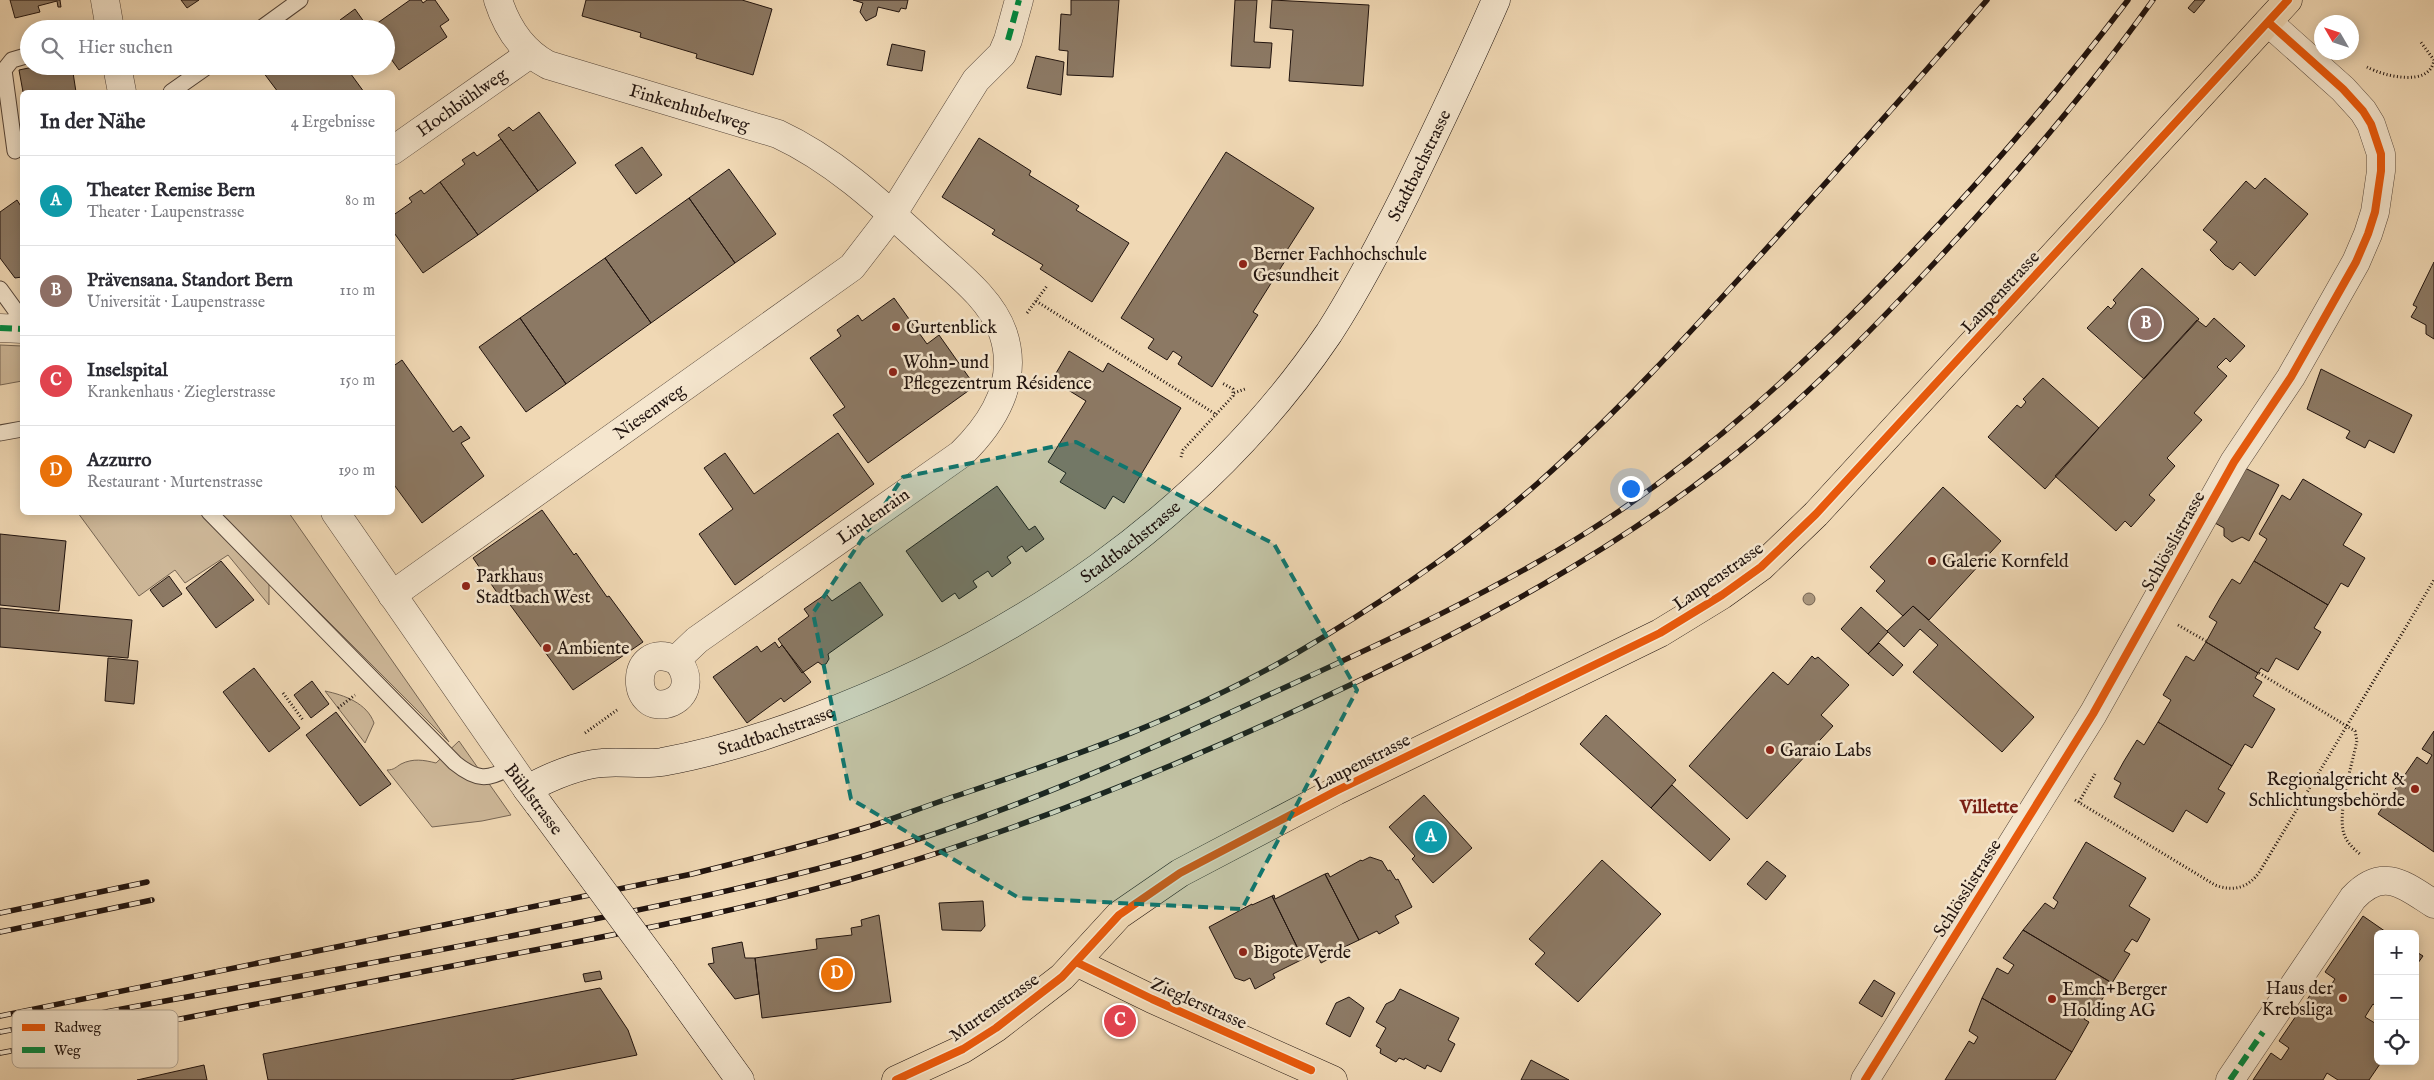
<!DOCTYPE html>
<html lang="de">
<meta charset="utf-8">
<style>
:root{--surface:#fff;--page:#f2f2f3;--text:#2b2b33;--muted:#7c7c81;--line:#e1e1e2;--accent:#8f2418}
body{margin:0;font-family:"IM FELL English",serif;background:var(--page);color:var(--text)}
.controls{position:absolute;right:15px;bottom:15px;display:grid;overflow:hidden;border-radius:8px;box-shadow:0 2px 12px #0003}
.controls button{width:45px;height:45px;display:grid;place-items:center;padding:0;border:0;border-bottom:1px solid var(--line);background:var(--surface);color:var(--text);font:25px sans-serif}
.compass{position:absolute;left:2314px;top:15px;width:45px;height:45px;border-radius:50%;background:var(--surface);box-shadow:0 2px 12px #0003;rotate:309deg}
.you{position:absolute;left:1630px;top:488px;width:18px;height:18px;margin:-12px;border:4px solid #fff;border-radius:50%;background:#1a73e8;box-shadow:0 0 0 8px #1a73e833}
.badge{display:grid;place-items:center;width:32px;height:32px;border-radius:50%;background:var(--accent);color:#fff;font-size:16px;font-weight:700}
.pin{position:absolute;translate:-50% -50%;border:2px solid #fff;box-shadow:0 1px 5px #0006}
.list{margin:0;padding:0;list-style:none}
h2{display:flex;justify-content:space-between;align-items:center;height:65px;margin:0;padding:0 20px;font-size:21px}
h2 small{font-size:16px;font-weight:400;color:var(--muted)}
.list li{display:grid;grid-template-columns:32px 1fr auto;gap:15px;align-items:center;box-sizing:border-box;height:90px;padding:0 20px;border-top:1px solid var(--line)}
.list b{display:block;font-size:19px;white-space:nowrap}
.list p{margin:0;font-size:16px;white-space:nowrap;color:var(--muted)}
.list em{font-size:16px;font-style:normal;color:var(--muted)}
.icon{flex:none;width:28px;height:28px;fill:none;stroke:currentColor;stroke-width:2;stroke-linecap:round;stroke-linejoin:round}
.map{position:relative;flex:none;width:2434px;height:1080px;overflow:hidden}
.search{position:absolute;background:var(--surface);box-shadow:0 2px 12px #0003;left:20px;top:20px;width:375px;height:55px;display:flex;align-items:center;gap:12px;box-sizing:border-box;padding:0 18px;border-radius:28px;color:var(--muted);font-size:19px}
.panel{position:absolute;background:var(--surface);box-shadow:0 2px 12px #0003;left:20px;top:90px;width:375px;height:425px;border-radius:8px}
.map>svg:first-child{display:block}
.green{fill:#cdb798;stroke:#766553}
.water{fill:#a9957c;stroke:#726150}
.building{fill:#8c7964;stroke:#20130e}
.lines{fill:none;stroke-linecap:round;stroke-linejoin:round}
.lane-casing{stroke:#544438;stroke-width:17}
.street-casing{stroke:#544438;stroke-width:29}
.secondary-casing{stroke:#20130e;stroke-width:29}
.primary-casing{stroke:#20130e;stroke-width:29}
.path{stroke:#20130e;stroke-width:3;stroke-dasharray:1 2.5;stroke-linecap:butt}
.lane{stroke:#f5e6ce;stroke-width:15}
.street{stroke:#f5e6ce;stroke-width:28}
.secondary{stroke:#f5e6ce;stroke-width:28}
.primary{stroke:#f0d8b4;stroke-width:28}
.rail-casing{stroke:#20130e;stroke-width:5.5}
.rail{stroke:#f5e6ce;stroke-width:4;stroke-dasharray:11;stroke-linecap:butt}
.secondary-bridge-casing{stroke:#20130e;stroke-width:29;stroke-linecap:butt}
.secondary-bridge{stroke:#f5e6ce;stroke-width:28}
.quiet{stroke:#00873e;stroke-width:6;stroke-dasharray:12 6;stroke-linecap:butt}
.cycleway-casing{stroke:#f5e6ce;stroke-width:11}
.cycleway{stroke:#e8590c;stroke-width:8}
.marked{fill:#0f766e;fill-opacity:0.2;stroke:#0f766e;stroke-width:4;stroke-dasharray:10 6;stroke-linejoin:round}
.poi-dot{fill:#8f2418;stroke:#f5e6ce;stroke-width:2}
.labels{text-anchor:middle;stroke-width:5;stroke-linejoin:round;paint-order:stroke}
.street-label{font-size:18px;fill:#20130e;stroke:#f5e6ce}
.poi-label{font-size:18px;fill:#20130e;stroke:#f5e6ce;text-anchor:start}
.neighbourhood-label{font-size:19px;font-weight:bold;fill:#7a1f14;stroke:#f5e6ce}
.key{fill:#f5e6ce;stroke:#b5a794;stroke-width:1}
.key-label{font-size:14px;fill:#20130e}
</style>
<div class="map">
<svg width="2434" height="1080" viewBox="0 0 2434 1080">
<rect width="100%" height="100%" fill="#f0d8b4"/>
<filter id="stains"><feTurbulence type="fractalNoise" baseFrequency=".004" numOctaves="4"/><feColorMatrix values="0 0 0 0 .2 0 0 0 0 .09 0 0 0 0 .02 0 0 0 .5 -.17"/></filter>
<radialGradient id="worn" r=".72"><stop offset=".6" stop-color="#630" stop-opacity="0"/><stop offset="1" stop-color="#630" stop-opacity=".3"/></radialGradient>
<path class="green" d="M0 345 22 346V381L0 385Z
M78 513H209L269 574V605L228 555 185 583 175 570 139 596Z
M220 513H289L449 742Z
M325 691C344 695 367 703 374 723L365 743Z
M459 741 511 815 482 821 432 827 387 770C394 770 396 767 401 764 413 758 424 760 436 763Z"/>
<path class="water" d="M1803 599a6 6 0 1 1 12 0a6 6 0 1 1-12 0Z"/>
<path class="building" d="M10 0H60L61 7H58L57 1 38 6 40 12 15 18Z
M181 0H199L187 8Z
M410 0H421L423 3 427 0H435L449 20 440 26 447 37 399 70 386 52V29H369Z
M586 0H742L772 9 753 75 696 58 697 54 640 37 641 33 582 16Z
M853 0H908L906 9 901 8 899 12 878 7 876 16 866 21 860 12 863 3Z
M1071 0H1119L1113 77 1067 75 1068 51 1059 50 1061 14 1071 15Z
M1235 0H1257L1254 42 1272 43 1270 68 1231 66Z
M1272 0 1369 5 1363 86 1289 81 1293 30 1270 28Z
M2195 0H2205L2194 13 2188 8Z
M355 9 369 29H346L340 20Z
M892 44 925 51 922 71 887 65Z
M1036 56 1064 62 1061 95 1027 88Z
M38 66H72L76 92H23L19 70Z
M263 66H345L364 92H278L260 68Z
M539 112 576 163 538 191 498 135 509 127 513 131Z
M979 138 1031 171 1029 175 1079 206 1076 210 1129 243 1092 302 1040 269 1043 265 992 234 995 230 942 197Z
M501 139 538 191 478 235 440 182 465 164 462 160 474 152 477 156Z
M642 147 662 175 636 194 615 165Z
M1226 152 1314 208 1282 258 1285 261 1253 312 1258 315 1212 387 1178 364 1182 357 1173 351 1167 360 1148 348 1154 339 1121 318Z
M729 169 776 234 735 263 689 198Z
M2265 178 2308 214 2255 276 2240 262 2233 270 2225 265 2210 250 2217 242 2203 230 2246 181 2255 189Z
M440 182 478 235 423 273 392 230V216L412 202 409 198 421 190 424 194Z
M689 198 735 263 651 323 605 258Z
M17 200 22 208V277L15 278 0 258V212Z
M605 258 651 323 566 384 520 318Z
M2434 262V339L2426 334V325L2411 317 2417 307 2413 305Z
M2142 268 2199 319 2144 379 2087 328 2108 306 2111 309 2116 303 2113 300Z
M894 298 927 344 939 335 975 386 868 463 833 415 845 407 810 358 841 336 837 330 858 315 862 321Z
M520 318 566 384 526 412 479 347Z
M2214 318 2245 346 2230 362 2226 358 2217 367 2227 376 2194 413 2202 420 2167 458 2175 466 2149 495 2155 500 2131 527 2125 521 2116 531 2055 476 2197 320 2206 327Z
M1069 351 1103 372 1108 363 1181 408 1124 503 1113 496 1105 509 1060 482 1066 473 1048 462 1086 401 1052 380Z
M402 360 453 432 461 426 470 438 461 443 484 476 422 523 392 482V367Z
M2321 369 2412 415 2394 453 2369 440 2365 448 2346 438 2350 431 2307 409Z
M2043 378 2099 428 2045 489 1988 437 2017 405 2021 408 2026 402 2023 399Z
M838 433 874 484 735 585 699 534 733 509 704 468 725 453 754 494Z
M2243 467 2279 485 2249 541 2242 537 2232 542 2224 536V528L2215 523Z
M2303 479 2362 514 2343 545 2365 558 2348 587 2341 583 2328 605 2254 561 2267 539 2259 534 2282 495 2290 500Z
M997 486 1029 530 1035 526 1044 539 1026 552 1022 546 1007 557 1011 563 992 577 988 571 973 581 977 587 959 599 955 593 942 602 906 551Z
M1943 487 2001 541 1929 620 1913 606 1903 616 1876 591 1885 581 1870 567Z
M542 510 574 555 576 553 607 597 609 596 643 642 573 690 508 602 505 604 473 558Z
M0 534 66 541 59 611 0 605Z
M221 561 254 600 216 628 186 588Z
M2254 561 2328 605 2314 628 2321 632 2298 670 2276 658 2268 672 2261 668 2258 673 2206 642 2217 622 2209 617 2220 598 2232 579 2240 584Z
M169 576 182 594 163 607 150 590Z
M860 582 883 615 828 654 829 659 826 664 822 665 818 662 802 673 778 639 809 616 804 609 814 602 826 594 832 601Z
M1913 606 2034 717 2002 752 1913 672 1938 645 1920 629 1904 647 1887 631Z
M1861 607 1888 632 1868 654 1841 629Z
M0 608 132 620 128 658 0 647Z
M775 642 779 648 782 645 811 682 784 702 781 698 747 723 713 677 757 646 761 652Z
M2206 642 2258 673 2255 678 2262 682 2253 696 2275 709 2252 748 2245 744 2232 766 2158 722 2171 700 2163 695 2186 656 2194 661Z
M1879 643 1903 665 1893 676 1868 654Z
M1812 656 1815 659 1818 657 1849 685 1821 715 1833 726 1747 819 1689 766 1773 672 1788 685Z
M108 658 138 661 134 704 105 701Z
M254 668 300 728 269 752 223 692Z
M312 681 329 704 311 718 294 695Z
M336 712 391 784 360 806 306 735Z
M1606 715 1676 780 1651 808 1580 744Z
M2158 722 2232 766 2218 789 2225 793 2207 823 2186 810 2173 832 2114 797 2121 783 2114 779 2124 761 2137 740 2144 745Z
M2434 731V852L2378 814 2417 757 2427 764 2432 755 2422 749Z
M1672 785 1730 839 1710 861 1651 808Z
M1424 795 1472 848 1433 883 1412 859 1415 856 1389 827Z
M2086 842 2146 878 2129 906 2150 919 2137 942 2132 939 2124 951 2130 954 2112 983 2023 930 2045 903 2054 909 2058 902 2053 898Z
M1370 857 1382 861 1388 871 1390 870 1396 880 1398 879 1412 907 1395 916 1399 923 1379 934 1377 931 1359 940 1325 874 1328 873 1330 877 1361 860 1362 861Z
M1602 860 1661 914 1578 1002 1535 964 1545 953 1529 939Z
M1767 861 1786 876 1766 900 1747 884Z
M1325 874 1359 940 1340 949 1342 952 1321 963 1316 952 1303 959 1272 896 1274 895 1275 899Z
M1272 896 1303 959 1273 974 1275 978 1255 989 1250 978 1244 981 1235 978 1209 927 1252 904V905Z
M983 901 985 926 981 931 942 930 939 903Z
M879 915 891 1002 762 1018 755 958 817 949 816 939 852 935 851 928 862 926 861 920Z
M2363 916 2389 934H2378V1008L2373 1004 2365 1017 2378 1025V1061H2382L2369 1080H2338L2327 1073 2323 1080H2253L2271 1053 2281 1060 2289 1048 2279 1041 2317 985 2327 991 2335 979 2325 972Z
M2023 930 2112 983 2094 1013 2089 1010 2084 1019 2089 1022 2072 1052 1982 998 1997 968 2008 974 2014 965 2003 958Z
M742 942 745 958H755L759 994 735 999 708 964 714 963 712 948Z
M2415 951 2423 956 2415 967Z
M600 971 602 979 585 982 583 974Z
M1874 980 1895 993 1882 1017 1859 1003Z
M600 988 628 1030 637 1055 510 1080H268L263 1054Z
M1400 989 1459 1018 1448 1040 1455 1044 1441 1072 1427 1065 1425 1069 1405 1058 1404 1060 1399 1058 1396 1062 1380 1053 1381 1049 1376 1046 1386 1028 1376 1022 1386 1004 1394 1000Z
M1349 997 1364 1008 1350 1037 1326 1024 1336 1003Z
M1982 998 2072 1052 2055 1080H1945L1969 1041 1974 1044 1978 1037 1969 1031Z
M1531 1060 1569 1080H1521Z
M204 1065 207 1080H137Z"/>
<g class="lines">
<defs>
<path id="lane" d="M260 29 300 0
M171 92 208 66
M15 151 4 70 12 60 29 55
M0 289 16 311V328
M0 433 22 429
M209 512 455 763C476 780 488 781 510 767"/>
<g id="street">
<path d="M105 0 110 29"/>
<path id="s1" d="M498 0C507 28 522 51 548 65L778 134C836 161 882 205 929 248 955 272 991 298 1003 333 1019 380 994 422 961 454L697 640 676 660C628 638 629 720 672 702 690 694 689 672 676 660"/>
<path d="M117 66 122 92"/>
<path id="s2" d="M392 151 530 54"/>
<path d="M0 328 22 329"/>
<path d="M335 512 527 789"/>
<path id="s3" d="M392 595 852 267 892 215 976 80 1002 54 1008 40 1019 0"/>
<path d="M1865 1080 2093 714 2234 462 2291 377 2356 262 2368 234 2375 212 2381 171V154L2371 124 2363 111 2343 89 2268 22"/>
<path d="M2230 1080 2353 898C2383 866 2404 885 2434 904"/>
</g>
<g id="secondary">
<path id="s4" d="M539 805 527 789C550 777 576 765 602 763 622 761 642 765 662 762 712 753 761 738 809 720 1015 643 1204 517 1329 333 1358 288 1382 241 1406 193 1437 129 1468 65 1496 0"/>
<path d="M660 969 740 1080"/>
</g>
<path id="primary" d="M1076 962 1152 999 1333 1080
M896 1080 963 1049 996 1028 1062 977 1119 915 1180 873 1336 791 1660 633 1722 595 1761 567 1816 514 2288 0"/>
</defs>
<use href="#lane" class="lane-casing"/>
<use href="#street" class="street-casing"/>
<use href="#secondary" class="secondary-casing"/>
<use href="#primary" class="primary-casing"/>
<path class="path" d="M2367 67C2383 76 2430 88 2434 60L2420 41
M1036 301 1217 415
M1027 313 1047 286
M1234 393 1245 389
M1181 457 1183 450 1233 396V389L1222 383
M2178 625 2206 641
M2259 673 2355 731 2357 741C2352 764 2337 813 2344 834 2347 843 2354 849 2361 855
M283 693 303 720
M338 708 355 695
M585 733 617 710
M2075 800 2215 885C2233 892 2249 888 2260 871L2434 580
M2079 802 2095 774"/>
<use href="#lane" class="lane"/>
<use href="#street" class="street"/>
<use href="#secondary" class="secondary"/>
<use href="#primary" class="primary"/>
<defs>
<path id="rail" d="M0 913 147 882
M0 932 152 900
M0 1016 692 874C752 859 812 844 871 826 901 816 931 804 962 794 1076 756 1190 715 1295 654 1380 604 1464 548 1538 483 1616 414 1687 336 1757 259 1835 173 1912 88 1987 0
M0 1032C196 994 394 961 590 920 682 901 774 882 864 856 998 817 1125 761 1251 703 1366 650 1482 599 1589 531 1707 456 1809 361 1905 260 1984 178 2059 91 2128 0
M0 1053C163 1023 326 991 488 959 618 934 749 910 876 872 1039 824 1197 758 1350 685 1481 622 1608 554 1723 464 1802 402 1871 331 1939 258 2015 176 2088 91 2153 0"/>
</defs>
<use href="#rail" class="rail-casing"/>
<use href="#rail" class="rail"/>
<defs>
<path id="secondary-bridge" d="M539 805 660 969"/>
</defs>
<use href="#secondary-bridge" class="secondary-bridge-casing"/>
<use href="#secondary-bridge" class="secondary-bridge"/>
<path class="quiet" d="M1008 40 1019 0
M0 328 22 329
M2230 1080 2263 1032"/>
<defs>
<path id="cycleway" d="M1076 962 1152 999 1311 1070
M896 1080 963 1049 996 1028 1062 977 1119 915 1180 873 1336 791 1660 633 1722 595 1761 567 1816 514 2288 0
M1865 1080 2093 714 2234 462 2291 377 2356 262 2368 234 2375 212 2381 171V154L2371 124 2363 111 2343 89 2268 22"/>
</defs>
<use href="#cycleway" class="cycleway-casing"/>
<use href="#cycleway" class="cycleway"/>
</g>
<path class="marked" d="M1076 442 1274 544 1357 690 1242 909 1019 898 851 799 813 613 903 477Z"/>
<g class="poi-dot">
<circle cx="1243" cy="264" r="5"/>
<circle cx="896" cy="327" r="5"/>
<circle cx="893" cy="372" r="5"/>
<circle cx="1932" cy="561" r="5"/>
<circle cx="466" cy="586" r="5"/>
<circle cx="547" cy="648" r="5"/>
<circle cx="1770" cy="750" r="5"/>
<circle cx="2415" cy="789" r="5"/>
<circle cx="1243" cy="952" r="5"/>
<circle cx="2343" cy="998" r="5"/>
<circle cx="2052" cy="999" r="5"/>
</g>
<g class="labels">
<g class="street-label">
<text dy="6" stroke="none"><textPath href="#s2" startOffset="85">Hochbühlweg</textPath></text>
<text dy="6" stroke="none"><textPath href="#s1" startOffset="232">Finkenhubelweg</textPath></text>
<text dy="6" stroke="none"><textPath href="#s4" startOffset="1162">Stadtbachstrasse</textPath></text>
<text transform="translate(2000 292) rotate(-47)" y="6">Laupenstrasse</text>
<text dy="6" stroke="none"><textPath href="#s3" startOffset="316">Niesenweg</textPath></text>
<text transform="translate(873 516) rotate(-35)" y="6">Lindenrain</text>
<text dy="6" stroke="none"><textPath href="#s4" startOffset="682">Stadtbachstrasse</textPath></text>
<text transform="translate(2173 541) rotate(-61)" y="6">Schlösslistrasse</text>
<text transform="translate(1718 576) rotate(-35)" y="6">Laupenstrasse</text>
<text dy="6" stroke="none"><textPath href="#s4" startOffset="278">Stadtbachstrasse</textPath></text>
<text transform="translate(1362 762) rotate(-27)" y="6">Laupenstrasse</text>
<text transform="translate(534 799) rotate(53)" y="6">Bühlstrasse</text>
<text transform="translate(1967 888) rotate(-58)" y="6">Schlösslistrasse</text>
<text transform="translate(1199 1003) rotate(24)" y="6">Zieglerstrasse</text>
<text transform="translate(994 1007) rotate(-35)" y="6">Murtenstrasse</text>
</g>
<g class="poi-label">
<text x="1253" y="260">Berner Fachhochschule<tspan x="1253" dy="21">Gesundheit</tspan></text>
<text x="906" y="333">Gurtenblick</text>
<text x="903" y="368">Wohn- und<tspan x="903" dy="21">Pflegezentrum Résidence</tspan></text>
<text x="1942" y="567">Galerie Kornfeld</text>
<text x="476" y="582">Parkhaus<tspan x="476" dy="21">Stadtbach West</tspan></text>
<text x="557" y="654">Ambiente</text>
<text x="1780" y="756">Garaio Labs</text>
<text x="2405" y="785" text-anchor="end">Regionalgericht &amp;<tspan x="2405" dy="21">Schlichtungsbehörde</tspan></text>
<text x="1253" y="958">Bigote Verde</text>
<text x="2333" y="994" text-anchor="end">Haus der<tspan x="2333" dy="21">Krebsliga</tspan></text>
<text x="2062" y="995">Emch+Berger<tspan x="2062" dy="21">Holding AG</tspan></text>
</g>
<g class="neighbourhood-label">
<text x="1989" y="813">Villette</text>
</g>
</g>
<rect x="12" y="1010" width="166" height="58" rx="8" class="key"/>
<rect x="22" y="1024" width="23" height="7" fill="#e8590c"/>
<rect x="22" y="1047" width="23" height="6" fill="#00873e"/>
<g class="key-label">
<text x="54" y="1032">Radweg</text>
<text x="54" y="1055">Weg</text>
</g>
<rect width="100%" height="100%" filter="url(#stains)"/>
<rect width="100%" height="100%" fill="url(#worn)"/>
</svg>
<div class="controls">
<button>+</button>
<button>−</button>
<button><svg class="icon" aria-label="locate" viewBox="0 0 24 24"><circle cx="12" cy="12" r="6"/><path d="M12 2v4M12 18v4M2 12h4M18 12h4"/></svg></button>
</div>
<svg class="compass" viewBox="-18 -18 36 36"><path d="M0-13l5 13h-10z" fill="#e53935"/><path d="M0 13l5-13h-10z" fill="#7c7c81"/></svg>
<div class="you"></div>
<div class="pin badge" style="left:1431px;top:837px;background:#0f9aa8">A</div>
<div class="pin badge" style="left:2146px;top:324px;background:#8d6e63">B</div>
<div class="pin badge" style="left:1120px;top:1021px;background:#e0444e">C</div>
<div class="pin badge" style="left:837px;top:974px;background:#e8710a">D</div>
<div class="search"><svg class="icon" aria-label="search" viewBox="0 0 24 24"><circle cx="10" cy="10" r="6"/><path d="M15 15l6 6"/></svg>Hier suchen</div>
<section class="panel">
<h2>In der Nähe<small>4 Ergebnisse</small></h2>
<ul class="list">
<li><span class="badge" style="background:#0f9aa8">A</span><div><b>Theater Remise Bern</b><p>Theater · Laupenstrasse</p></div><em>80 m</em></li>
<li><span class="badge" style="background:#8d6e63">B</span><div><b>Prävensana. Standort Bern</b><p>Universität · Laupenstrasse</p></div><em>110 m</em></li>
<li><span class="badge" style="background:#e0444e">C</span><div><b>Inselspital</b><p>Krankenhaus · Zieglerstrasse</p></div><em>150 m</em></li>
<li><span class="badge" style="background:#e8710a">D</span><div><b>Azzurro</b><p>Restaurant · Murtenstrasse</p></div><em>190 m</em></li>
</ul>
</section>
</div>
